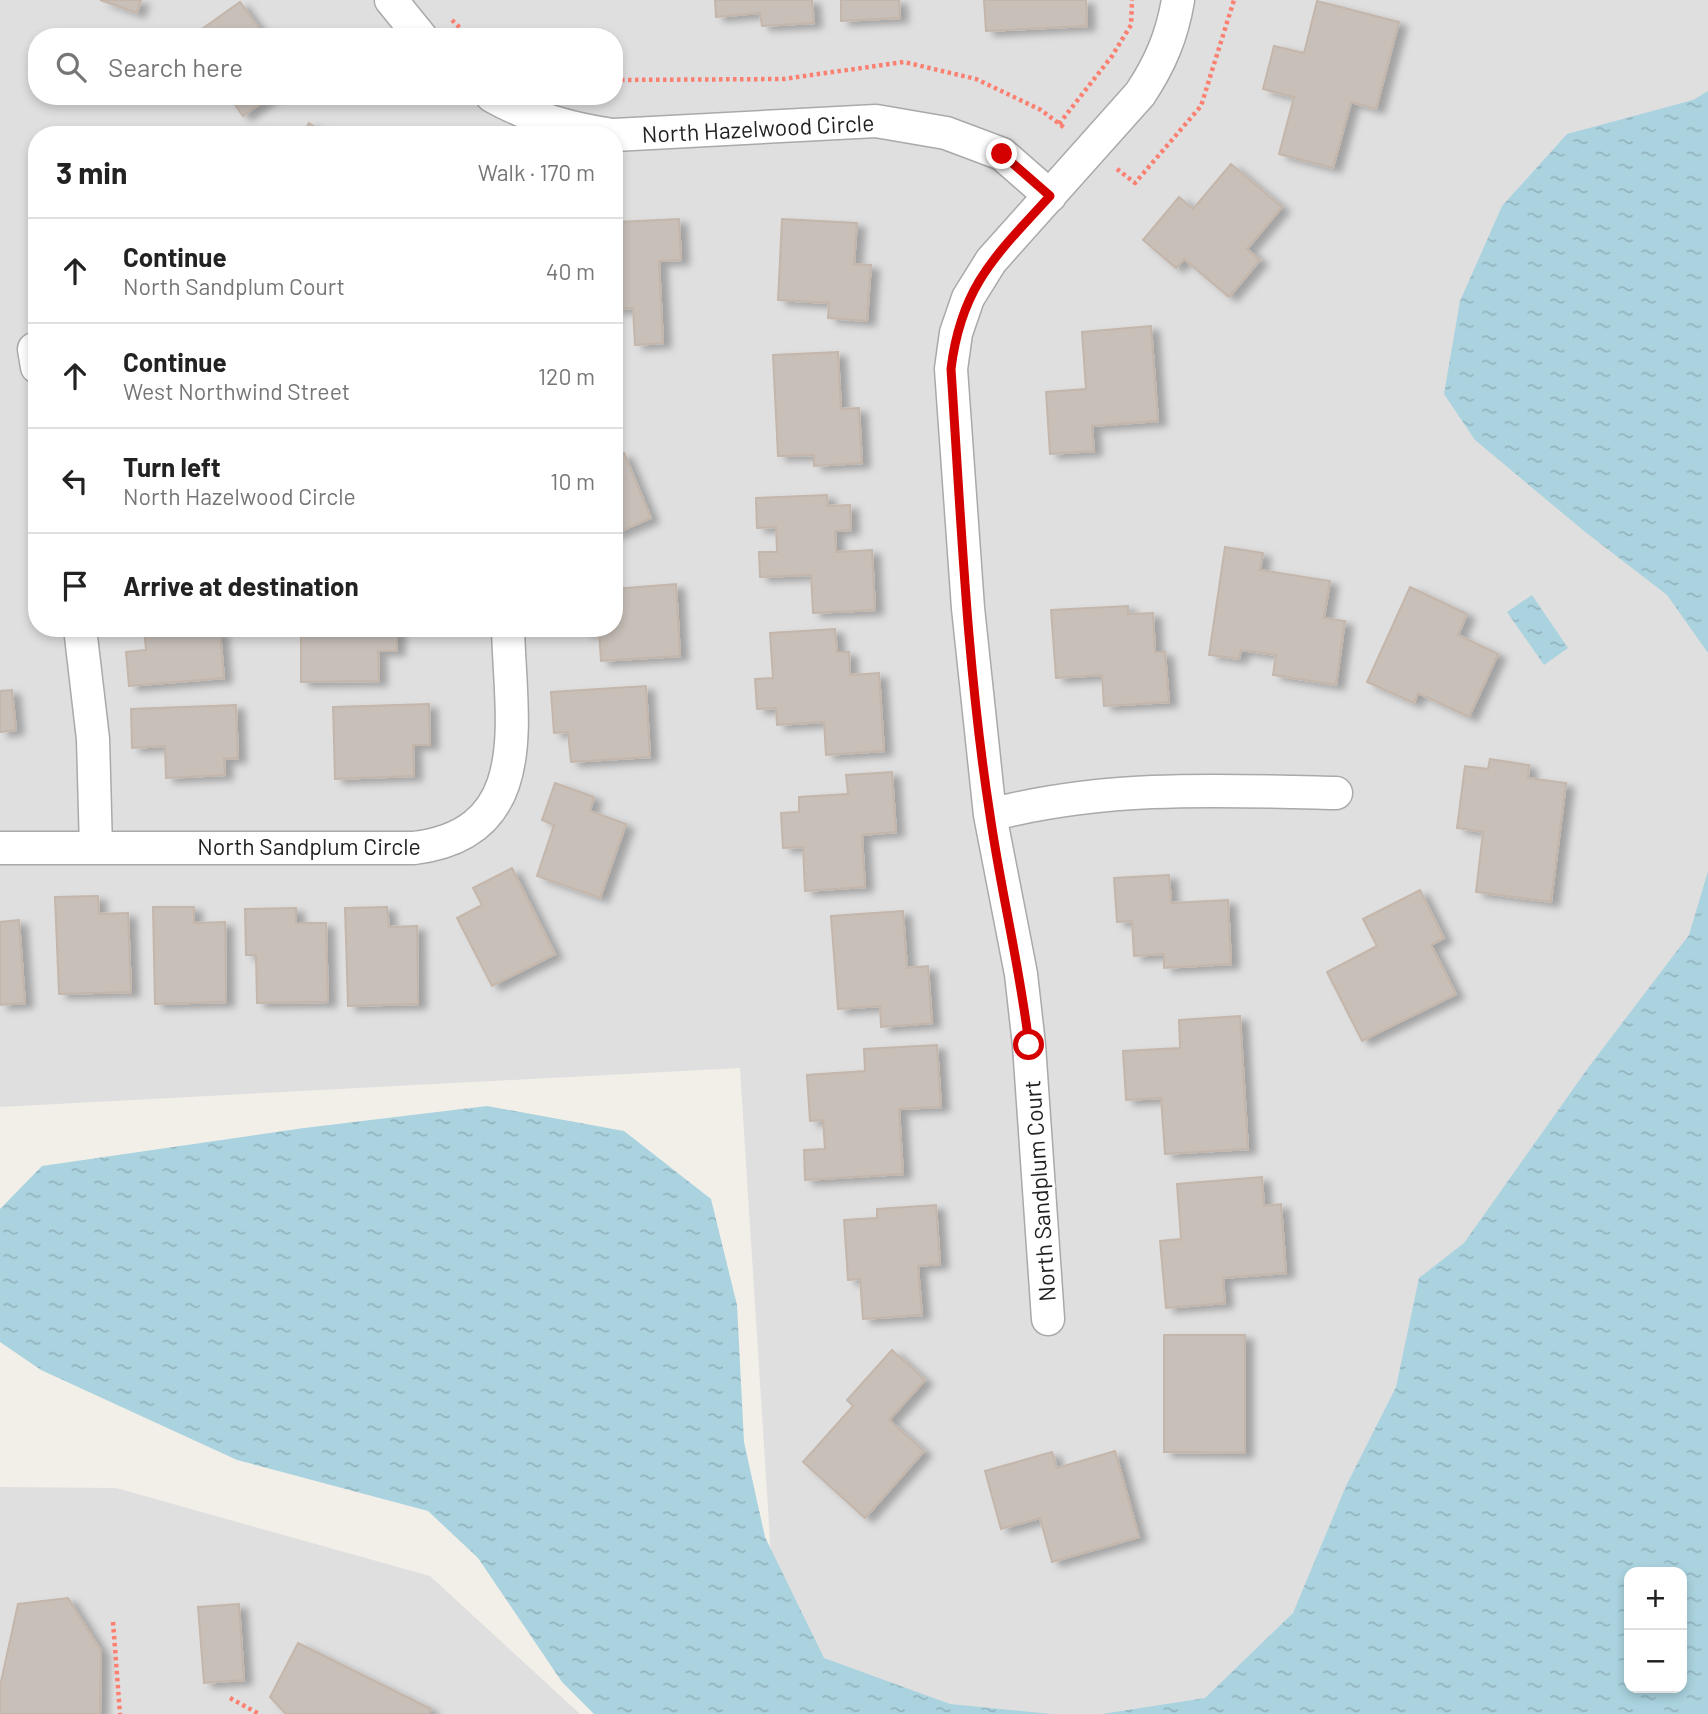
<!DOCTYPE html>
<meta charset="utf-8">
<style>
:root{--surface:#fff;--page:#f6f6f6;--text:#222;--muted:#767676;--line:#e0e0e0}
body{margin:0;font-family:Barlow,sans-serif;background:var(--page);color:var(--text)}
.controls{position:absolute;right:21px;bottom:21px;display:grid;overflow:hidden;border-radius:14px;box-shadow:0 4px 10px #0003}
.controls button{width:63px;height:63px;display:grid;place-items:center;padding:0;border:0;border-bottom:2px solid var(--line);background:var(--surface);color:var(--text);font:35px sans-serif}
.stop{position:absolute;width:21px;height:21px;margin:-16px;border:5px solid #d40000;border-radius:50%;background:#fff}
.stop.end{background:#d40000;border-color:#fff;box-shadow:0 2px 7px #0008}
.list{margin:0;padding:0;list-style:none}
h2{display:flex;justify-content:space-between;align-items:center;height:91px;margin:0;padding:0 28px;font-size:30px}
h2 small{font-size:23px;font-weight:400;color:var(--muted)}
.list li{display:grid;grid-template-columns:46px 1fr auto;gap:21px;align-items:center;box-sizing:border-box;height:105px;padding:0 28px;border-top:2px solid var(--line)}
.list b{display:block;font-size:26px;white-space:nowrap}
.list p{margin:0;font-size:23px;white-space:nowrap;color:var(--muted)}
.list em{font-size:23px;font-style:normal;color:var(--muted)}
.icon{flex:none;width:38px;height:38px;fill:none;stroke:currentColor;stroke-width:2;stroke-linecap:round;stroke-linejoin:round}
.map{position:relative;flex:none;width:1708px;height:1714px;overflow:hidden}
.search{position:absolute;background:var(--surface);box-shadow:0 4px 10px #0003;left:28px;top:28px;width:595px;height:77px;display:flex;align-items:center;gap:18px;box-sizing:border-box;padding:0 24px;border-radius:28px;color:var(--muted);font-size:26px}
.panel{position:absolute;background:var(--surface);box-shadow:0 4px 10px #0003;left:28px;top:126px;width:595px;height:511px;border-radius:28px}
.map>svg:first-child{display:block}
.residential{fill:#e0dfdf;fill-rule:evenodd}
.water{fill:url(#water-ripples);fill-rule:evenodd}
.building{fill:#c7bfb8;stroke:#c4b6ab;stroke-width:2;filter:url(#shadow)}
.lines{fill:none;stroke-linecap:round;stroke-linejoin:round}
.minor-casing{stroke:#a9a9a9;stroke-width:35}
.path{stroke:#fa8072;stroke-width:4.5;stroke-dasharray:3.5 3.5;stroke-linecap:butt}
.minor{stroke:#fff;stroke-width:32}
.route{stroke:#d40000;stroke-width:9}
.labels{text-anchor:middle;stroke-width:6;stroke-linejoin:round;paint-order:stroke}
.street-label{font-size:23px;fill:#222;stroke:#fff}
</style>
<div class="map">
<svg width="1708" height="1714" viewBox="0 0 1708 1714">
<defs>
<pattern id="water-ripples" width="26" height="14" patternUnits="userSpaceOnUse" patternTransform="scale(1.75)"><rect width="26" height="14" fill="#aad3df"/><path d="M2 4q2-2 4 0t4 0M15 11q2-2 4 0t4 0" fill="none" stroke="#92b5bf"/></pattern>
<filter id="shadow"><feDropShadow dx="8" dy="4.5" stdDeviation="3.5" flood-color="#0004"/></filter>
</defs>
<rect width="100%" height="100%" fill="#f2efe9"/>
<path class="residential" d="M0 0H1708V1714H781L740 1068 0 1107ZM37 37H614V96H37ZM37 135H614V628H37ZM1629 1572H1682V1688H1629Z
M0 1487 116 1488 430 1576 580 1714H0Z"/>
<path class="water" d="M1708 91V653L1667 595 1584 531 1475 440 1444 394 1460 301 1502 206 1567 134 1693 100Z
M1532 595 1568 648 1544 665 1507 612Z
M1708 871V1714H1102L1205 1698 1293 1613 1346 1486 1396 1387 1419 1278 1464 1243 1588 1068 1689 935ZM1682 1572V1688H1629V1572Z
M487 1106 624 1131 711 1199 737 1305 744 1442 765 1537 824 1658 950 1704 1052 1714H594L562 1682 478 1558 428 1511 237 1460 41 1370 0 1342V1209L42 1166 304 1128Z"/>
<path class="building" d="M100 0H141L137 13Z
M715 0H812L814 23 762 26 760 13 716 17Z
M841 0H899L900 18 841 21Z
M984 0H1086L1087 26 986 31Z
M1317 1 1399 22 1376 109 1351 102 1333 168 1279 154 1294 97 1263 89 1274 46 1304 53Z
M240 2 265 37H196L195 34Z
M229 96H271L243 116Z
M309 123 328 135H302Z
M1231 164 1282 207 1247 249 1260 260 1229 297 1184 259 1176 268 1143 240 1179 197 1193 209Z
M679 219 681 260 659 261 663 343 635 345 633 308 614 309V252H619L618 222Z
M782 219 857 223 854 264 871 265 867 321 828 318 829 303 778 300Z
M1151 326 1158 421 1092 426 1094 451 1050 454 1046 392 1086 389 1082 332Z
M838 352 841 409 859 408 862 463 814 466V455L778 456 773 355Z
M624 453 651 518 614 534V457Z
M827 495 828 506 850 505 851 530 835 531 836 552 872 550 875 610 813 613 811 575 760 577 759 552H777L776 527 757 528 756 498Z
M1225 547 1263 553 1260 570 1330 581 1324 618 1345 621 1336 685 1273 675 1276 655 1241 650 1239 659 1209 655Z
M676 584 680 656 601 661 599 631 584 632V628H614V589Z
M1410 587 1467 614 1458 635 1498 654 1469 717 1418 693 1414 703 1367 682Z
M1128 606V614L1153 613 1155 652H1165L1169 702 1104 706 1102 675 1056 678 1051 610Z
M144 628H211V632L220 631 224 678 129 686 126 652 146 650Z
M301 628H397V651H378L379 681 301 682Z
M835 629 837 652H849L850 675 879 673 884 751 826 755 824 722 777 725 776 708 757 709 755 679 773 678 770 633Z
M646 686 650 757 571 762 568 732 554 733 551 692Z
M12 690 16 730 0 732V691Z
M429 704 430 745H413L414 776 335 779 333 707Z
M236 705 238 758 224 759 225 775 166 778 165 746 132 748 131 709Z
M1490 759 1529 765 1528 778 1566 783 1551 902 1476 892 1483 832 1457 828 1465 766 1488 769Z
M892 772 896 832 862 835 865 887 805 891 803 847 783 848 781 813 799 812V797L848 794 846 775Z
M555 783 594 797 590 811 626 824 600 898 537 876 554 825 542 820Z
M512 868 555 954 492 986 457 918 482 905 473 888Z
M1169 875 1171 903 1228 900 1231 964 1164 968V954L1134 956 1132 921 1117 922 1114 878Z
M1420 890 1444 938 1431 945 1456 994 1362 1041 1327 972 1377 946 1363 919Z
M98 896 99 914 128 913 131 992 59 994 55 897Z
M153 907H194V923L225 922 226 1002 155 1004Z
M387 907 389 927 417 926 418 1004 348 1006 345 908Z
M296 908V923H326L328 1002 257 1003 256 955H246L245 909Z
M903 911 907 968 928 966 932 1023 881 1027 880 1006 838 1009 831 916Z
M19 920 25 1003 0 1005V922Z
M1240 1016 1248 1149 1165 1154 1161 1098 1126 1100 1123 1051 1180 1048 1179 1020Z
M937 1045 941 1107 899 1109 903 1174 805 1180 804 1150 825 1149 823 1120 810 1121 807 1075 865 1071 864 1049Z
M1262 1177 1264 1206 1281 1204 1286 1273 1223 1278 1225 1303 1166 1308 1160 1241 1181 1239 1177 1184Z
M936 1205 940 1264 918 1266 922 1315 863 1319 860 1279 848 1280 844 1220 877 1218V1209Z
M1164 1335H1245V1453L1164 1452Z
M892 1350 925 1380 889 1420 924 1451 865 1518 803 1462 853 1406 847 1400Z
M1115 1451 1139 1537 1052 1562 1040 1518 1001 1529 985 1471 1052 1452 1057 1468Z
M68 1598 101 1651 100 1714H0V1686L18 1604Z
M239 1604 244 1680 204 1683 198 1607Z
M298 1643 431 1709 428 1714H286L270 1697Z"/>
<g class="lines">
<defs>
<path id="minor" d="M391 0 421 37
M1178 0C1172 36 1160 64 1140 94L991 261 968 298 956 333 951 369 968 608 990 815C1105 785 1218 790 1336 793
M492 96C531 118 569 129 613 135
M614 135 876 121 946 133 1002 154 1050 196
M34 349 37 367
M80 628 93 739 96 848
M990 815 1021 974 1029 1045 1048 1319
M0 848H414C537 833 510 719 508 628"/>
</defs>
<use href="#minor" class="minor-casing"/>
<path class="path" d="M452 20 469 37
M614 80 783 79 904 62 976 79 1041 110 1066 129
M1059 124 1112 56 1131 25 1132 0
M1117 169 1135 183 1201 106 1234 0
M113 1622 120 1714
M230 1698 259 1714"/>
<use href="#minor" class="minor"/>
</g>
<g class="lines">
<path class="route" d="M1002 154 1050 196C996 255 961 286 951 369 961 518 967 668 990 815 1001 892 1020 967 1029 1045"/>
</g>
<g class="labels">
<g class="street-label">
<text transform="translate(758 129) rotate(-3)" y="8">North Hazelwood Circle</text>
<text x="309" y="855">North Sandplum Circle</text>
<text transform="translate(1040 1191) rotate(-94)" y="8">North Sandplum Court</text>
</g>
</g>
</svg>
<div class="controls">
<button>+</button>
<button>−</button>
</div>
<div class="stop" style="left:1029px;top:1045px"></div>
<div class="stop end" style="left:1002px;top:154px"></div>
<div class="search"><svg class="icon" aria-label="search" viewBox="0 0 24 24"><circle cx="10" cy="10" r="6"/><path d="M15 15l6 6"/></svg>Search here</div>
<section class="panel">
<h2>3 min<small>Walk · 170 m</small></h2>
<ul class="list">
<li><svg class="icon" aria-label="ahead" viewBox="0 0 24 24"><path d="M12 20V5M6 11l6-6 6 6"/></svg><div><b>Continue</b><p>North Sandplum Court</p></div><em>40 m</em></li>
<li><svg class="icon" aria-label="ahead" viewBox="0 0 24 24"><path d="M12 20V5M6 11l6-6 6 6"/></svg><div><b>Continue</b><p>West Northwind Street</p></div><em>120 m</em></li>
<li><svg class="icon" aria-label="left" viewBox="0 0 24 24"><path d="M17 20v-9H6M10 6l-5 5 5 5"/></svg><div><b>Turn left</b><p>North Hazelwood Circle</p></div><em>10 m</em></li>
<li><svg class="icon" aria-label="arrive" viewBox="0 0 24 24"><path d="M6 21V4h12l-3 4 3 4H6"/></svg><div><b>Arrive at destination</b></div></li>
</ul>
</section>
</div>
